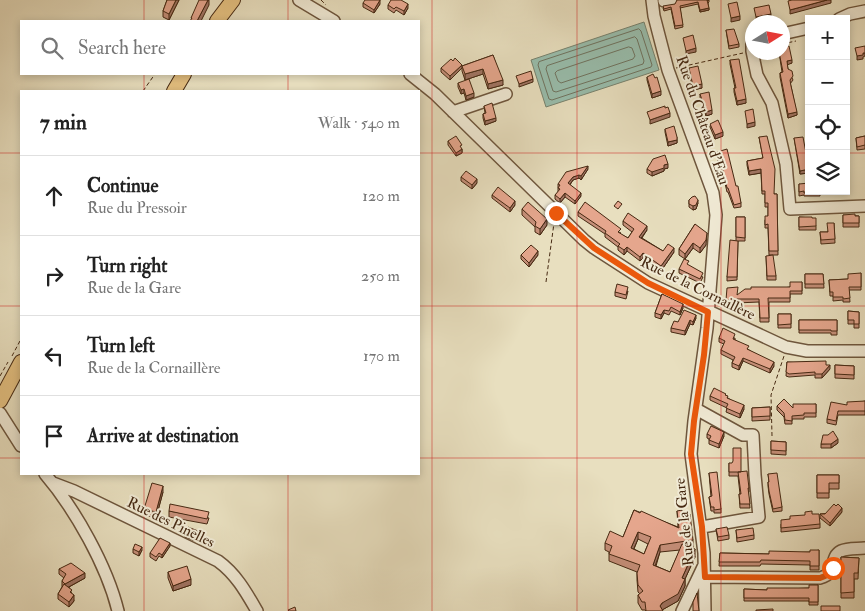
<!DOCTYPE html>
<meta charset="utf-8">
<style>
:root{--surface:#fff;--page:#f6f6f6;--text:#222;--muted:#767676;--line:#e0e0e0}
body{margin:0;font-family:"IM FELL Double Pica",serif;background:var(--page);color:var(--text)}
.controls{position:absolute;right:15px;top:15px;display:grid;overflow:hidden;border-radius:0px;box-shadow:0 2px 8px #0003}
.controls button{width:45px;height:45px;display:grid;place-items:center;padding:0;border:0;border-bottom:1px solid var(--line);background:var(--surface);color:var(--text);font:25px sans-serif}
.compass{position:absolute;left:745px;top:15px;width:45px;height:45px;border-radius:50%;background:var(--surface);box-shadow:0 2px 8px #0003;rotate:79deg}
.stop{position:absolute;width:15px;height:15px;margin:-11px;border:4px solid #ea580c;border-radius:50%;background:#fff}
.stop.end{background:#ea580c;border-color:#fff;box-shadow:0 1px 5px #0008}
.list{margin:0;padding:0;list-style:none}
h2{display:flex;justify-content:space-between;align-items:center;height:65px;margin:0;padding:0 20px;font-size:21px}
h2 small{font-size:16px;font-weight:400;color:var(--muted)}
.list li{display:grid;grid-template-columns:32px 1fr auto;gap:15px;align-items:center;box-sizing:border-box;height:80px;padding:0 20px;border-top:1px solid var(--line)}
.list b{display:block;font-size:19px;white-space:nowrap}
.list p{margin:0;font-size:16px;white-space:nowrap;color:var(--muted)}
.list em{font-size:16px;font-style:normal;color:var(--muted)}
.icon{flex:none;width:28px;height:28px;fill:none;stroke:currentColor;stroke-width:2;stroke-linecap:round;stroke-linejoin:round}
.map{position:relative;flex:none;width:865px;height:611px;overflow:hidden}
.search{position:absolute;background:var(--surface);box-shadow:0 2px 8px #0003;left:20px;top:20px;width:400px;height:55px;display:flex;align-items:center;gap:12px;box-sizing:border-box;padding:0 18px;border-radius:0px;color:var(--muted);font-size:19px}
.panel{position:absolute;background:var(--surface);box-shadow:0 2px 8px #0003;left:20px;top:90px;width:400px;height:385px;border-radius:0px}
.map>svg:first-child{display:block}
.water{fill:#98bdac;stroke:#77826e}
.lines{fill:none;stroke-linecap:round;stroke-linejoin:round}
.shore{stroke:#6f735f;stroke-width:1}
.minor-casing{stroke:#6e563d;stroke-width:14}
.major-casing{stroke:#462912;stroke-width:16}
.path{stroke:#462912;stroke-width:1;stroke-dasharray:4 2.5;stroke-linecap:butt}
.minor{stroke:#f0ead5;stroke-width:11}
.major{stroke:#e4c080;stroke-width:14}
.wall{fill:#c58f79;stroke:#462912;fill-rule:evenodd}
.shaded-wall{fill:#a07463;stroke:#462912}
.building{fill:#e5a68d;stroke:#462912;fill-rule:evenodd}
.route{stroke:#ea580c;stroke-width:6}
.grid{fill:none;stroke:#d62828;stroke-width:1;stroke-opacity:0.55}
.labels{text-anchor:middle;stroke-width:4;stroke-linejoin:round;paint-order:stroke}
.street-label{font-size:15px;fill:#462912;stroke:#f0ead5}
</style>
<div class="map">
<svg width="865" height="611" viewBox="0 0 865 611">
<rect width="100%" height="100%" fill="#e8dfbf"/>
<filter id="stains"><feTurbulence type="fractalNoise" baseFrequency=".004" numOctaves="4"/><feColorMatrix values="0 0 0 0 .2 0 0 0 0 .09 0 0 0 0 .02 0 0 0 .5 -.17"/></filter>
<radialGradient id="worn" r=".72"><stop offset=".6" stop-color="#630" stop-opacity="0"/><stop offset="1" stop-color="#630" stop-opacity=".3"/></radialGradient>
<path class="water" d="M644 22 659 70 546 107 531 60Z"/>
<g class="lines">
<path class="shore" d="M639 29 641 31 652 65 651 67 552 100 549 99 538 65 539 62Z
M635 37 637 39 644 61 643 64 556 92 553 91 546 69 547 66Z
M629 47 632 48 635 56 633 59 561 83 558 81 555 73 557 71Z"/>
<defs>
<path id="minor" d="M299 0 334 21
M652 0 654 16 668 70 713 193 716 215 707 328 694 421 691 454 704 553 705 611
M664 1 671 0
M839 19 850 14 865 11
M782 34 809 28
M752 44V51L757 75 772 103 786 164 790 209 865 206
M410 74 435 94 584 240 594 248 648 283 786 347 807 351H865
M453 112 506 94
M696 409 743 435H753L755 475 759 517 702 527
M0 413 21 446
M45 474C75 509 107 566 118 611
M53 483 74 491 218 561C236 574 246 592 257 611
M705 577 820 578C839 573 828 558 841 551 848 548 857 549 865 548
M682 611 704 565"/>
<path id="major" d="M217 21 233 0
M174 91 184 74
M0 401 21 362"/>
</defs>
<use href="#minor" class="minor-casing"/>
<use href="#major" class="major-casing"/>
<path class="path" d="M321 0 326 5
M782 44 796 41
M676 68 743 53
M143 91 155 74
M546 282 554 223
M12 356 21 339
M0 376 8 362
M772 436 771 395 784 356"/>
<use href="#minor" class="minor"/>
<use href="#major" class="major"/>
</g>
<path class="wall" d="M167 0H179L169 20 163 17V11Z
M709 0V2L708 3 709 10 700 12 698 4 680 8 683 27 675 29 671 9 664 11 663 8Z
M363 3 380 4 374 13 363 7Z
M388 5 408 8 404 15 396 10 394 13 388 9Z
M726 30 739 44V47L729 49Z
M779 52H782L792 63 787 64 788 69 793 80 790 84 791 86 797 115 788 118 780 77V73L782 72Z
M493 55 503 85 488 89 483 74 465 80 462 71V66Z
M730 60 746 103 737 105 734 92V88H735L730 64Z
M441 68H462L450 80 441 72Z
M689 68 702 88 693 90 689 72Z
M647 77 661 95 652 98 647 80Z
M458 83 474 97 466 100 464 93 461 94 458 87Z
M700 94 712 114 706 116 700 98Z
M484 106 496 121 485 125 483 118V114L485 113Z
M710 124 723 136 715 139 710 127Z
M665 129 677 137V143L668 146 665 132Z
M865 136V149L857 150 856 138Z
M759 137 774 194H777L778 255H769L768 228H765V220L768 216V207H765V194H762L761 173 749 175 747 165V161L763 158Z
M794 138 809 166V173L800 174Z
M448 141 462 149V153L456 156 448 145Z
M717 152 736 186 741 203V207L734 208 728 192H727L721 166 718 162Z
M668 168 664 169V171L652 176 647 173V169Z
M588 169 581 180 579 178 573 180 570 185 581 196 575 204 565 197 560 203 555 199V195L558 192V184Z
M461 177 477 183 472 189 461 181Z
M799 184 820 191V196H804V195L799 196Z
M831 191H845V194H831Z
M492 195 515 205 510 212 492 198Z
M689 200 698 203 696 209 693 210 689 207Z
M522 209 547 225 540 235 535 232V227L522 215Z
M578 212 621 233 620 234 628 238 632 232 623 225V221L647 230 642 238 663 251 674 252 661 271 643 258 640 261 627 251 624 255 618 250V247L605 237V234L578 216Z
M843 215 859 216V227H843Z
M736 217H745V241H738L737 280 727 281V277L736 241Z
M799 217 812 218 816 226V230H799Z
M834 223 835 243 821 244 820 232H827Z
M695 224 706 245 700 253 693 248 685 259 679 255V249Z
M521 255H538L529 267 521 259Z
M766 256 776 276V280H767Z
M679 269 703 277 700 283 679 273Z
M861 273V290H849L850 302H843V300L833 301V296H830L829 280 848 279Z
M805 274H823L824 288H805Z
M802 282V294H790V302H769V322H760L759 302 736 303V305L726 304V300L737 295 790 287Z
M628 291 626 299 615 296V292Z
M662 294 683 308 680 315 671 311 669 315 664 313 661 319 655 317V313Z
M848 311 859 312V328H854V324H848Z
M778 314H791V328H778Z
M696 318 693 325 690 324 685 335 671 332V328L678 322Z
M799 320H837V335H831V333H799Z
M719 338H735V340L749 350 774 366 770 373 743 361 739 370 732 367V363L733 360 721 354V350L724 344 719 342Z
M787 362 826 365 830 369 822 378H815V375L789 377 786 376Z
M835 365 854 366V379L835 378Z
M710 396H726L728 398 744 409 740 418 726 412 727 408 710 400Z
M865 401V415H838L836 425 827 423V419L847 405Z
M816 404V417H804V419H792V424H785L784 417 777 410V406L793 408Z
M770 407V420L752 421V408Z
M707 434 724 436 719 448 709 444V439L707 438Z
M771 441 786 442V455L771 454Z
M838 443 831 448H821V444Z
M729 463 741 472 749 488V492H748L750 508H740L739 494H740L738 476H729Z
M709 473 721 509V513H714V511H711L709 497H711Z
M768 474 782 507V511L773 512 769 494 768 486V482H769Z
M817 475H839V489H829V498H817Z
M163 492 156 518 144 515V509Z
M634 510 678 527 677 511 693 540V548H692L695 557 685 579V586L678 601 662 610 663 611H646L645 610H642L638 603V595L640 594 638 592 637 580V572L609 561V552L605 550V543L623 537ZM638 539 648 544 644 554 634 549ZM680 550 670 572 656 566 660 552Z
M169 511 209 518 207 524 169 517Z
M842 512 830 526 820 518V514Z
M812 514 820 524V528L781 532V524L790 519Z
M716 529 729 535V539L718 541Z
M736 530 754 535V539L737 542Z
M185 533 198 535 195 541 185 537Z
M170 546 162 558 159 556 156 561 150 557V553Z
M133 549 142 550 139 556 133 553Z
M819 550V570H810V565L761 564 760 566H719L720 553 769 554 810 552Z
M841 557 859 558 858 579H854V598H841Z
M59 569 85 578 69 587 72 594 74 601 69 607 58 599V594L62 587V581L64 578 59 574Z
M168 572 191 585 173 591 168 578Z
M818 585V605H809V601H744V589L767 590 809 588Z"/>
<path class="shaded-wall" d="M176 0H179L169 20V14Z
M208 0H209V5L201 21H197Z
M380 0V4L374 13V10Z
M827 0H831V3L790 14V10Z
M408 4V8L404 15V11Z
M709 8V10L700 12V10Z
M771 14V17L756 21V17Z
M740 16V20L731 22V18Z
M696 48V52L686 54V51Z
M863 53H865V56L863 57V59L857 60V56Z
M792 60V63L787 65V61Z
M462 65V68L450 80V76Z
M483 69V74L465 80V74Z
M533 79V82L519 87V84Z
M503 80V85L488 89V84Z
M702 84V88L693 90V86Z
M464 89V93L461 94V90Z
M661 91V95L652 98V94Z
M474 93V97L466 100V96Z
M746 99V103L737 105V101Z
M712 110V114L706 116V112Z
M797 112V115L788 118V114Z
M670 113V117L650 124V120Z
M496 118V121L485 125V121Z
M755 122V126L747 128V124Z
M723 132V136L715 139V135Z
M677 140V143L668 146V142Z
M462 149V153L456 156V153Z
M668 164V168L664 169V171L652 176V172L664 165Z
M588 166V169L581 180V176Z
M761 169V173L749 175V171Z
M809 169V173L800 174V171Z
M579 175V178L573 180 568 187V183L573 177Z
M477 179V183L472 189V185Z
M565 193V197L560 203V199Z
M581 193V196L575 204V201Z
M698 200V203L696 209 693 210V206Z
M515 201V205L510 212V208Z
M547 219V225L540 235V229Z
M647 226V230L639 241V237Z
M707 233 706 245 700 253V248Z
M693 243V248L685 259V254Z
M627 247V251L624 255V250Z
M674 248V252L661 271V266Z
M538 251V255L529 267V263Z
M643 253V258L640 261V257Z
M683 304V308L680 315V312Z
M664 310V313L661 319V315Z
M696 315V318L693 325V322Z
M690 320V324L685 335V331Z
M743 358V361L739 370V366Z
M774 362V366L770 373V369Z
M830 365V369L822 378V374Z
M744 405V409L740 418V414Z
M724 432V436L719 448V444Z
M838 439V443L831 448V444Z
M163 486V492L156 518V512Z
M842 508V512L830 526V523Z
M198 531V535L195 541V537Z
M638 532V539L631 555V548Z
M170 543V546L162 558V555Z
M660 545V552L653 572V565Z
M142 547V550L139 556V552Z
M695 549V557L685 579V586L678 601 662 610 660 606 682 578Z
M85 573V578L65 589V584Z
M191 579V585L173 591V586Z
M74 595V601L69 607V602Z"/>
<path class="building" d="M167 0H176L169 14 163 11Z
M199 0H208L197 21H190L192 18H191Z
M365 0H380L374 10 363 3Z
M391 0H401L408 4 404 11 396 7 394 9 388 5Z
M677 0H709H707L709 8 700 10 698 2 680 6 683 25 675 26 671 7 664 9 663 6 675 4Z
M792 0H827L790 10 788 1Z
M737 2 740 16 731 18 728 4Z
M769 5 771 14 756 17 754 8Z
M734 29 739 44 729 46 726 30Z
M693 35 696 48 686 51 683 38Z
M789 46 792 60 787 61 788 69 792 71 793 76 790 80 791 86 797 112 788 114 780 73 783 72 779 52H782V48Z
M865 46V53H863V55L857 56 855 48Z
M493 55 503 80 488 84 483 69 465 74 462 66Z
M455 58 462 65 450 76 441 68 451 59 453 61Z
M739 59 746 99 737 101 734 88H736L730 60Z
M698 66 702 84 693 86 689 68Z
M531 71 533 79 519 84 516 76Z
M653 74 655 78 657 77 661 91 652 94 647 77Z
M469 79 474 93 466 96 464 89 461 90 458 83Z
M709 92 712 110 706 112 700 94Z
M492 103 496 118 485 121 483 114 486 113 484 106Z
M665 106V108L668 107 670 113 650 120 647 112Z
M753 109 755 122 747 124 745 111Z
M718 120 723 132 715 135 710 124Z
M674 126 677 137V140L668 142 665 129Z
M456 136 462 145 460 146 462 149 456 153 448 141Z
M767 136 775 169 774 194H777L778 251H769L768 224 765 225V216H768V203H765V191H762L761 169 749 171 747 161 763 158 759 137Z
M865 136V145L857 147 856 138Z
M803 137 809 169 800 171 794 138Z
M727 149 736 186H738L741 203 734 205 728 188H727L721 162 718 159 717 152Z
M665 155 668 164 664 165V168L652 172 647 169 653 159Z
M588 166 581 176 579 175 573 177 568 183 581 193 575 201 565 193 560 199 555 195 560 189 558 188 560 185 558 184 566 172Z
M466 171 477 179 472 185 461 177Z
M809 183V191H820V192L804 193V191L799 192V184Z
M498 187 515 201 510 208 492 195Z
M695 196 698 200 696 205 693 206 689 204V200L692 197Z
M618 201 622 204 618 209 614 206Z
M528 202 547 219 540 229 535 226 536 222 522 209Z
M585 202 621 229 618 232 628 238 634 229 623 221 628 213 647 226 639 237 663 251 668 244 674 248 661 266 643 253 640 257 627 247 624 250 618 246 620 244 605 233 606 231 578 212Z
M855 214V216H859V223H843V215Z
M736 217H745V238L736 237Z
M799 217H812V218H816V226L799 227Z
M827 223H834L835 239 821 240 820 232H828Z
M695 224 707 233 706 240 700 248 693 243 685 254 679 249Z
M730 240 738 241 737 277H727Z
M531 245 538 251 529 263 521 255Z
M773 255 776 276H767L766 256Z
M684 259 689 261 687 264 703 273 700 279 679 269Z
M861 273V287H849L850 298 843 299V297H833V292H830L829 280 848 279V274Z
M805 274H823L824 284H805Z
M790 282H802V291H790V298H768L769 318H760L759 299H736V301L726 300 727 288 738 287 737 295 745 289H751V287H790Z
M617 284 628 287 626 295 615 292Z
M662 294 683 304 680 312 671 307 669 311 664 310 661 315 655 313Z
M684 310 696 315 693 322 690 320 685 331 671 328 674 321 678 322Z
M848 311 859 312V324H854V320H848Z
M778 314H791V324L778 325Z
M799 320H837V331H831V330H799Z
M723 328 735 334 733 339 749 346 747 349 774 362 770 369 743 358 739 366 732 363 735 357 721 350 725 341 719 338Z
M826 361V365H830L822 374H815V372L789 374 786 372 787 362Z
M835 365 854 366V375L835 374Z
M714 388 726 394 725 395 728 396 727 398 744 405 740 414 726 408 728 404 710 396Z
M784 399 793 408V404H816V413H804V415L792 416V421L785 420 784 413 777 406Z
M865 401V411H838L836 421 827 419 831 402 847 405V402Z
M770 407V416L752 417V408Z
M711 426 724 432 719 444 709 440 711 436 707 434Z
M833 431 838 439 831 444H821L823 435H828Z
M771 441 786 442V451L771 450Z
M733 448H741V472H729V463H732L733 461Z
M747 471 749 488H748L750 504H740L739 494H741L738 472Z
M717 472 721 509 714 510V507H711L709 497 712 496 709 473Z
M777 473 782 507 773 509 769 491 768 482H769L768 474Z
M817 475H839V483H829V493H817Z
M152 483 163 486 156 512 144 509Z
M170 504 209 512 207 519 169 511Z
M834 504 836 506 838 504 842 508 830 523 820 514H825Z
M634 510 640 513 641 511 679 528 677 511 682 510V512H686V514H690L693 540 660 545 653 565 670 572 682 544 695 549 682 578 685 579 678 594 662 603 660 606 663 611H646L645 602H642L638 595 643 591 638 585 637 573 640 565 609 554 612 546 605 543 610 531 623 537ZM638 532 651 537 644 554 631 548Z
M812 511V514H819L820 524 781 528V520L790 519V516L805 515V512Z
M188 527 198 531 195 537 185 533Z
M727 527 729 535 718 537 716 529Z
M753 528 754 535 737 538 736 530Z
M160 538 170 543 162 555 159 553 156 557 150 553Z
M135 544 142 547 139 552 133 549Z
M810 550H819V566H810V561L761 560 760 562H719L720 553 769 554V551L810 552Z
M841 557 859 558 858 573H854V592L841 593Z
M71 563 85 573 65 584 62 581 66 574 59 569Z
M187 566 191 579 173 586 168 572Z
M64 584 72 590 70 592 74 595 69 602 58 594Z
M809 585H818V602H809V598H744V589L767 590V588H809Z
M697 593 699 611H693V602Z
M821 606H840V611H821Z
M295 607 296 611H289L288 610Z
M773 609V611H756V610Z"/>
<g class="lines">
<path class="route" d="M556 213 594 248 648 283 708 312 704 355 694 421 691 454 702 527 705 577 820 578 825 576 833 568"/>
</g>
<path class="grid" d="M144 0V21M288 0V21M432 0V611M577 0V611M721 0V611M144 74V91M288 74V91M0 153H21M419 153H809M846 153H865M0 306H21M419 306H865M0 458H21M419 458H865M144 474V611M288 474V611"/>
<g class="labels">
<g class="street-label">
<text transform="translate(703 120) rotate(71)" y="5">Rue du Château d'Eau</text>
<text transform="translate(698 288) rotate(26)" y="5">Rue de la Cornaillère</text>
<text transform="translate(171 522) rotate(26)" y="5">Rue des Pinelles</text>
<text transform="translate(684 522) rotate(-96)" y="5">Rue de la Gare</text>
</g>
</g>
<rect width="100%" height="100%" filter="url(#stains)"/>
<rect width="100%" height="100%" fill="url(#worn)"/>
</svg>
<div class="controls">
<button>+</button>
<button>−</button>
<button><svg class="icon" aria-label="locate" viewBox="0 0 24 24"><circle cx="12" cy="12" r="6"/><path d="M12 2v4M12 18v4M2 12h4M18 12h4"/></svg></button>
<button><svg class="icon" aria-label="layers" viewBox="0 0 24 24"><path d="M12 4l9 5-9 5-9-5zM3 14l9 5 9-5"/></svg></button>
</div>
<svg class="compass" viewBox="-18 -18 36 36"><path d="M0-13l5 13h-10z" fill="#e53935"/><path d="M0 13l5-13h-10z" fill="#767676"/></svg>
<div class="stop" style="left:833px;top:568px"></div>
<div class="stop end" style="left:556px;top:213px"></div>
<div class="search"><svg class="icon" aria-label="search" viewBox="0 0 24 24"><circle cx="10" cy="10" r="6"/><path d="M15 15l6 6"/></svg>Search here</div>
<section class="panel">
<h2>7 min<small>Walk · 540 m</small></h2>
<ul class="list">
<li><svg class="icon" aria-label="ahead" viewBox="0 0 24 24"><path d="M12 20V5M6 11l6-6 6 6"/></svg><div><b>Continue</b><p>Rue du Pressoir</p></div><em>120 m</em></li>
<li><svg class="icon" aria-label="right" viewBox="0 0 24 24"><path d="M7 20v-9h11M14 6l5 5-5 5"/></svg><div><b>Turn right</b><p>Rue de la Gare</p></div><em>250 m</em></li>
<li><svg class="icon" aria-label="left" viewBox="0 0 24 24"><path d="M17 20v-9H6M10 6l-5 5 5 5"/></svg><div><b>Turn left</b><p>Rue de la Cornaillère</p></div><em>170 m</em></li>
<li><svg class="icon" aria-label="arrive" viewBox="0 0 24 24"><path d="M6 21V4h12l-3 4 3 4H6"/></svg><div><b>Arrive at destination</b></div></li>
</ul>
</section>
</div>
